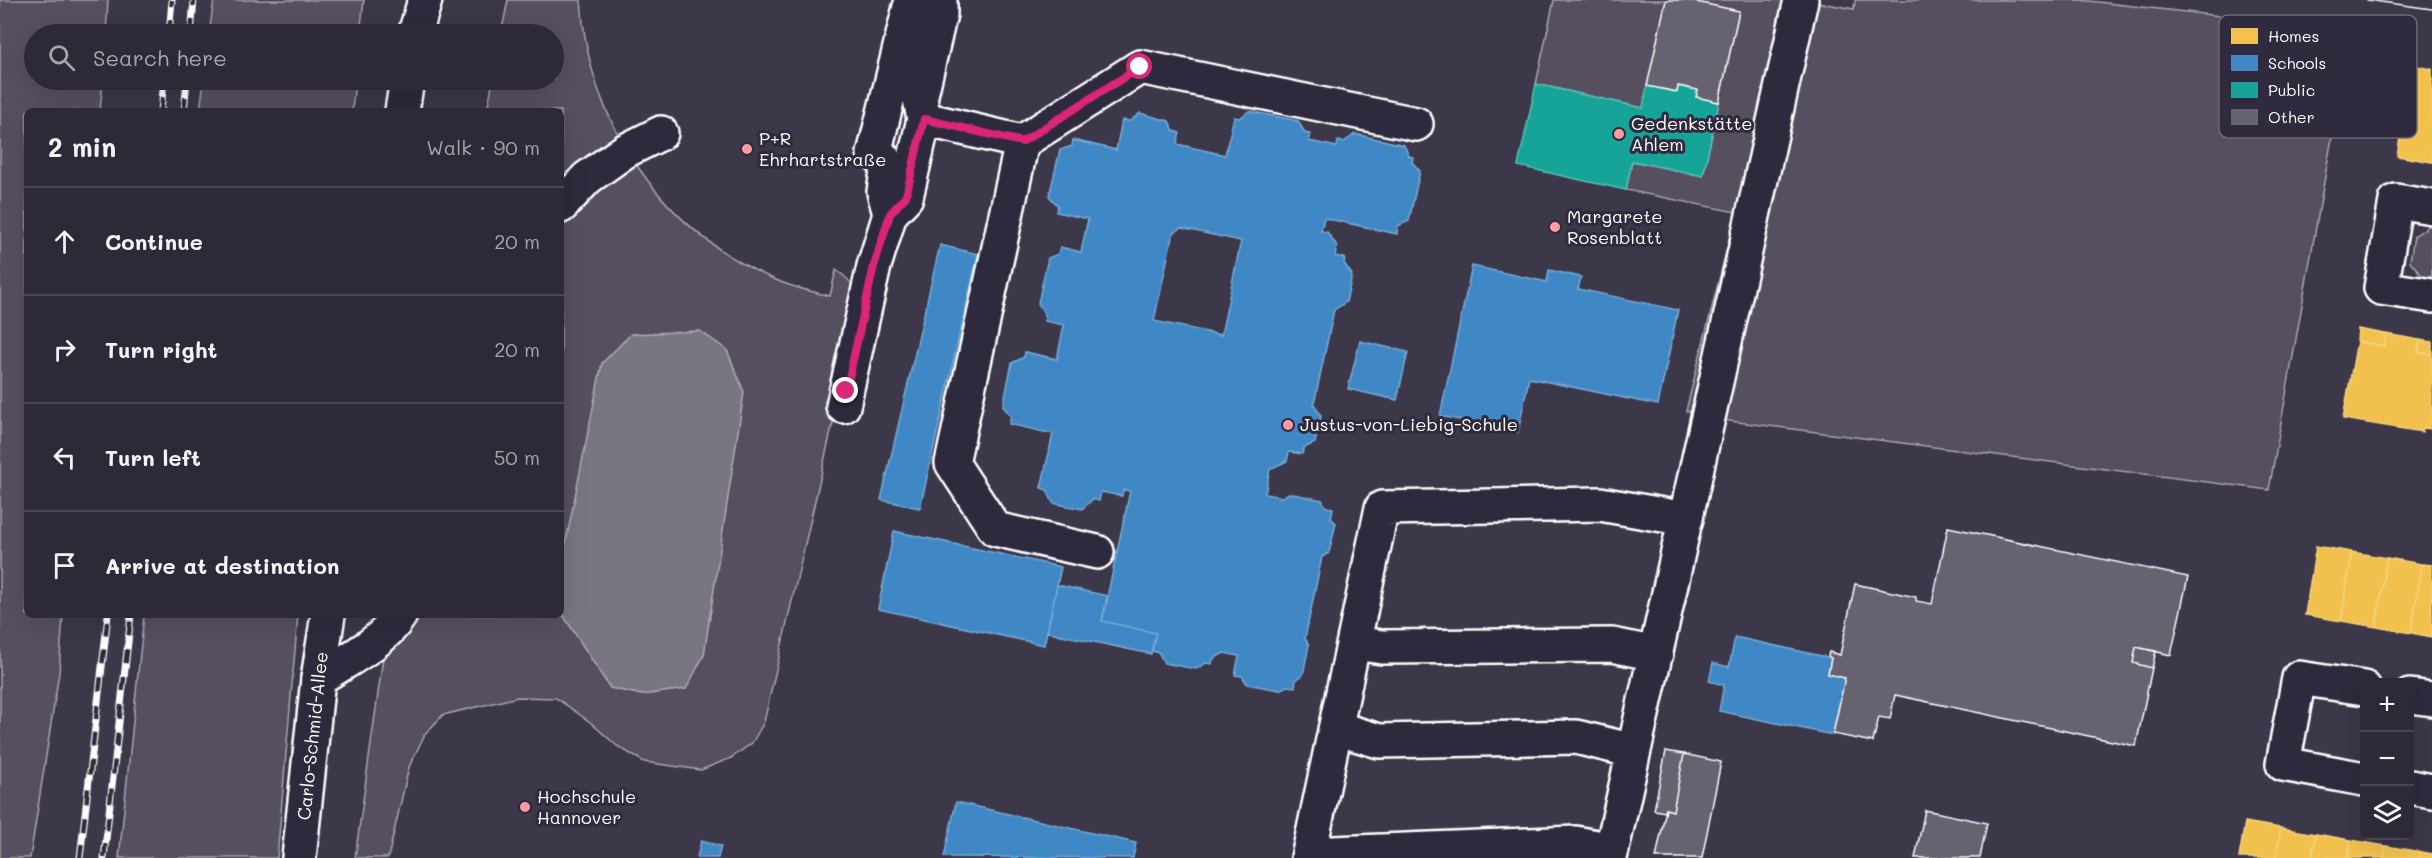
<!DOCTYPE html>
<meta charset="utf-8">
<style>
:root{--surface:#2d2937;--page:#393542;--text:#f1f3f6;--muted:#a7a6ad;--line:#484552}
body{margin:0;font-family:Mali,sans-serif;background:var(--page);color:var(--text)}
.controls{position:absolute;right:18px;bottom:18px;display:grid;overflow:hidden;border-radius:9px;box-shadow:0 6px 24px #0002}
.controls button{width:54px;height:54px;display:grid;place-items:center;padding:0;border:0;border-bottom:2px solid var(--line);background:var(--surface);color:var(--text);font:30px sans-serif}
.stop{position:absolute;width:18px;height:18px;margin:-14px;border:4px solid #db2777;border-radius:50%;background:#fff}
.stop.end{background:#db2777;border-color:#fff;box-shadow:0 2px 6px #0008}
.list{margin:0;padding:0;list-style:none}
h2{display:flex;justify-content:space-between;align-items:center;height:78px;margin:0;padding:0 24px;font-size:26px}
h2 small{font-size:20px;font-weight:400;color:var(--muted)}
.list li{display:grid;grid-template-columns:39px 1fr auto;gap:18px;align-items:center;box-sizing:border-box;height:108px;padding:0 24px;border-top:2px solid var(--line)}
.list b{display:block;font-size:22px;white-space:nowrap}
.list em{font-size:20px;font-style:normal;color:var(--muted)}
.icon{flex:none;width:33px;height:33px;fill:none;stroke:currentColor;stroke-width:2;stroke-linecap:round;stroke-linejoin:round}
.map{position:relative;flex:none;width:2432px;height:858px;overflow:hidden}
.search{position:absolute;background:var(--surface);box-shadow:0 6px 24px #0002;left:24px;top:24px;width:540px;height:66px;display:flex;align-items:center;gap:15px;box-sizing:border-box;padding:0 21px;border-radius:33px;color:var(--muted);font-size:22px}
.panel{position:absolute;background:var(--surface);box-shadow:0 6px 24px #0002;left:24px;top:108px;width:540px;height:510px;border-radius:9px}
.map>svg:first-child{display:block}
.green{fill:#555060;stroke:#aaa8b0;stroke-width:1.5}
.water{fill:#797682;stroke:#afadb4;stroke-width:1.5}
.homes{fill:#f2c14e;stroke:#f6d483;stroke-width:1.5}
.schools{fill:#3f88c5;stroke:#79acd6;stroke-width:1.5;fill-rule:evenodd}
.public{fill:#17a398;stroke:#5dbfb7;stroke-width:1.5}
.building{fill:#666270;stroke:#fff;stroke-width:1.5}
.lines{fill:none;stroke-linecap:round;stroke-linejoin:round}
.minor-casing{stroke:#fff;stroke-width:38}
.major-casing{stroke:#fff;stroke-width:38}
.minor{stroke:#2f2a3d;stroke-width:33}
.major{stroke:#2f2a3d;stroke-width:33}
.tram{stroke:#fff;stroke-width:1.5}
.rail-casing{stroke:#fff;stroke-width:7}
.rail{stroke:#2f2a3d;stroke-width:4.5;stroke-dasharray:14;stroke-linecap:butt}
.route{stroke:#db2777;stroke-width:8}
.poi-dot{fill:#ff9aa2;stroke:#2f2a3d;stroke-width:2}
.labels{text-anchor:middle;stroke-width:6;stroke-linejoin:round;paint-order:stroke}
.poi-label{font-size:18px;fill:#fff;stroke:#2f2a3d;text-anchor:start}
.street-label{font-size:18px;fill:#fff;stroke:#2f2a3d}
.key{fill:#2f2a3d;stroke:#6d6a77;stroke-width:1.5}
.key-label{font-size:16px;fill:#fff}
</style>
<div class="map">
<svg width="2432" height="858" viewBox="0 0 2432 858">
<rect width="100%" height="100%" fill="#3c3749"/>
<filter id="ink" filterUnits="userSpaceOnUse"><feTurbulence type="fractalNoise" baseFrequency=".0167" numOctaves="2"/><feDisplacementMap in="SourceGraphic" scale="12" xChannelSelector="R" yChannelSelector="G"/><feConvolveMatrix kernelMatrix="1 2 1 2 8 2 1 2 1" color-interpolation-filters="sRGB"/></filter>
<g filter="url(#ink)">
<path class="green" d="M0 0H108L106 34H34V80H103L100 111H27V615H63L59 673 30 858H0Z
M214 0H364L360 34H209Z
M508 0H581C587 119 660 228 769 277 788 286 809 291 830 296L836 270C854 282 856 289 859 310L764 722 752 743 731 758 701 770 644 762 617 746 590 722 556 698 518 697 443 715 425 734 409 767 388 858H355L389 615H561V111H487L493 80H554V34H501Z
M1554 0H1666L1643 108 1536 84Z
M1687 0H1805L1854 9 1855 0H2080L2351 31 2269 490 1722 420 1686 411 1736 212 1626 190 1632 161 1703 175 1739 11Z
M204 80H355L352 111H200Z
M2432 224V284L2428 283 2410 261 2414 236Z
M144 615H298L277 858H119Z"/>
<path class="water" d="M700 331 727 350 744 392 704 655 686 689 642 695 610 688 563 615 561 566 602 363 631 334Z"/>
<path class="homes" d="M2412 65 2432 69V162L2397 156Z
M2358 329 2386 334 2384 346 2357 341Z
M2386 334 2420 340 2418 352 2432 354V429L2423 428 2422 432 2343 419 2357 341 2384 346Z
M2420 340 2432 342V354L2418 352Z
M2316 546 2352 552 2341 621 2305 615Z
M2352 552 2387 558 2376 627 2341 621Z
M2387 558 2422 564 2411 633 2376 627Z
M2422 564 2432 565V637L2411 633Z
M2245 822 2281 828 2276 858H2239Z
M2281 828 2316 834 2312 858H2276Z
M2316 834 2351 840 2348 858H2312Z
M2351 840 2386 846 2384 858H2348Z
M2386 846 2421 852 2420 858H2384Z
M2421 852 2432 854V858H2420Z"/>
<path class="schools" d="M1249 111 1298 121 1305 133 1310 134 1309 141 1337 147 1338 141 1344 142 1355 134 1404 145 1409 156 1413 157 1412 162 1420 171 1409 221 1398 226 1397 234 1324 218 1321 231 1327 232 1337 246 1335 256 1345 258 1344 263 1352 275 1346 302 1334 310 1314 404 1321 416 1315 443 1304 448 1302 454 1289 452 1287 461 1270 469 1265 494 1282 497 1289 493 1322 500 1326 507 1333 508 1331 518 1336 523 1329 553 1322 557 1305 638 1309 645 1303 675 1296 680 1295 687 1287 686 1279 690 1247 684 1242 676 1235 675 1239 656 1224 653 1213 659 1212 664 1206 663 1196 669 1164 663 1159 653 1152 651 1156 633 1102 621 1130 491 1123 490 1122 496 1101 492 1099 501 1093 499 1082 509 1053 503 1047 490 1041 488 1053 434 1009 424 1011 417 1003 406 1012 363 1024 357 1025 352 1057 359 1064 325 1044 321 1045 315 1038 303 1048 258 1058 254 1060 247 1081 252 1088 219 1056 212 1058 206 1049 196 1060 150 1072 146 1073 140 1116 150 1122 120 1130 121 1140 113 1169 121 1174 131 1180 133 1177 144 1225 155 1234 117 1240 118ZM1181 228 1241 241 1221 335 1154 321 1173 233Z
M940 245 978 254 920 508 881 500Z
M1472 266 1547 282 1549 270 1581 277 1578 289 1678 310 1658 405 1529 378 1518 432 1440 416Z
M1360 341 1408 352 1397 400 1348 389Z
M894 531 1061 567 1044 645 878 609Z
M1057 585 1108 596 1102 621 1156 633 1151 654 1047 632Z
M1735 637 1831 658 1828 674 1845 678 1833 735 1719 711 1724 685 1709 681 1713 663 1729 667Z
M956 802 1136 843 1133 858 944 857Z
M701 841 721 846 718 858H697Z"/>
<path class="public" d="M1536 84 1643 108 1647 86 1677 92 1678 86 1698 90 1696 97 1719 102 1703 176 1632 161 1626 190 1518 166Z"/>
<path class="building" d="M1666 0H1687L1739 11 1719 102 1696 97 1698 90 1678 86 1677 92 1647 86Z
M1948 527 2188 577 2171 655 2136 647 2133 663 2152 668 2136 746 1895 695 1890 719 1879 717 1873 742 1833 734 1845 678 1828 674 1831 658 1828 656 1829 652 1840 655 1855 584 1916 597V601L1932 604Z
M2136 647 2156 651 2152 668 2133 663Z
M1666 751 1684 754 1673 811 1666 809 1665 812 1654 810Z
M1684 754 1721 762 1702 858H1656L1666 809 1673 811Z
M1925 810 1987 823 1980 858H1915Z"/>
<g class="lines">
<defs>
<path id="minor" d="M924 119 1022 142
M561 206 587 178 625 151 661 133
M2432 207 2396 201 2381 288 2432 296
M890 214 884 192 888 166 883 158 874 154 910 7 915 0
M843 406 874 266 890 214 906 197 924 119 920 99 940 14V0
M1097 552 995 529 952 463 1022 142 1140 67 1416 124
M1354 643 1382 647 1612 645 1656 654
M318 679C346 660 382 644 400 615
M2364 688 2299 678 2283 764 2364 779
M2410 696 2432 699
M1336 728 1379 741 1576 737 1634 751
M2410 787 2432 791
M1309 854 1575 843 1612 850
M1308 858 1382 508 1600 504 1686 519
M1610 858 1801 0"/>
<path id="major" d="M415 34 425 0
M402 111 407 80
M299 858 318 679 328 615"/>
</defs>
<use href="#minor" class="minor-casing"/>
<use href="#major" class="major-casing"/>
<use href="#minor" class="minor"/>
<use href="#major" class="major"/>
<path class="tram" d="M2367 0 2432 9"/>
<defs>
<path id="rail" d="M169 34 172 0
M191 34 194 0
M161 111 164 80
M184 111 187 80
M80 858 108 615
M104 858 131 615"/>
</defs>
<use href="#rail" class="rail-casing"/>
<use href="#rail" class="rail"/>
</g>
</g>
<g class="lines" filter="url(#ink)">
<path class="route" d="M846 391 874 266 890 214 906 196 924 119 1022 142 1140 67"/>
</g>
<g class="poi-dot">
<circle cx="1619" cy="134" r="6"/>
<circle cx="747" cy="149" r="6"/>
<circle cx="1555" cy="227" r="6"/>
<circle cx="1288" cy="425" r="6"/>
<circle cx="525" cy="807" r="6"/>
</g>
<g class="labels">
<g class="poi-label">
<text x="1631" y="130">Gedenkstätte<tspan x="1631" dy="21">Ahlem</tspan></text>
<text x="759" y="145">P+R<tspan x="759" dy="21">Ehrhartstraße</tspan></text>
<text x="1567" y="223">Margarete<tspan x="1567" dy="21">Rosenblatt</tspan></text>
<text x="1300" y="431">Justus-von-Liebig-Schule</text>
<text x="537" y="803">Hochschule<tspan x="537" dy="21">Hannover</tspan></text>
</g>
<g class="street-label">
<text transform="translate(313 736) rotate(-84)" y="6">Carlo-Schmid-Allee</text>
</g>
</g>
<rect x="2219" y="15" width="198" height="123" rx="9" class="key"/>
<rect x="2231" y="28" width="27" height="16" fill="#f2c14e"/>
<rect x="2231" y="55" width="27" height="16" fill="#3f88c5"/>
<rect x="2231" y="82" width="27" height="16" fill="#17a398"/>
<rect x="2231" y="109" width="27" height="16" fill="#666270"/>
<g class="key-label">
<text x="2268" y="42">Homes</text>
<text x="2268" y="69">Schools</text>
<text x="2268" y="96">Public</text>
<text x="2268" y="123">Other</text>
</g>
</svg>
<div class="controls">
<button>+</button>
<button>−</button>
<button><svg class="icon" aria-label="layers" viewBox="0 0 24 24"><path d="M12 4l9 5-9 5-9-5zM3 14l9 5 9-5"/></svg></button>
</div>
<div class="stop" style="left:1140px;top:67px"></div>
<div class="stop end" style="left:846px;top:391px"></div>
<div class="search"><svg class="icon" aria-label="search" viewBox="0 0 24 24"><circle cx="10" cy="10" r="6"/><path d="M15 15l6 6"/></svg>Search here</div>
<section class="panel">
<h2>2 min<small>Walk · 90 m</small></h2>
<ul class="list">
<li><svg class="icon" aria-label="ahead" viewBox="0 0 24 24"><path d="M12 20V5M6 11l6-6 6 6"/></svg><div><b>Continue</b></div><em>20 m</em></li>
<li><svg class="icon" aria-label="right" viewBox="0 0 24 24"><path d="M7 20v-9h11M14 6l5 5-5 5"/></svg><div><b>Turn right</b></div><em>20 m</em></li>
<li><svg class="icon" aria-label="left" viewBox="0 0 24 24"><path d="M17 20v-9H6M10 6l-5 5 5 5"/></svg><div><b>Turn left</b></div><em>50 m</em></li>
<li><svg class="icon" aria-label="arrive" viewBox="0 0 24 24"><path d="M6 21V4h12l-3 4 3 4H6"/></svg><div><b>Arrive at destination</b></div></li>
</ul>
</section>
</div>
